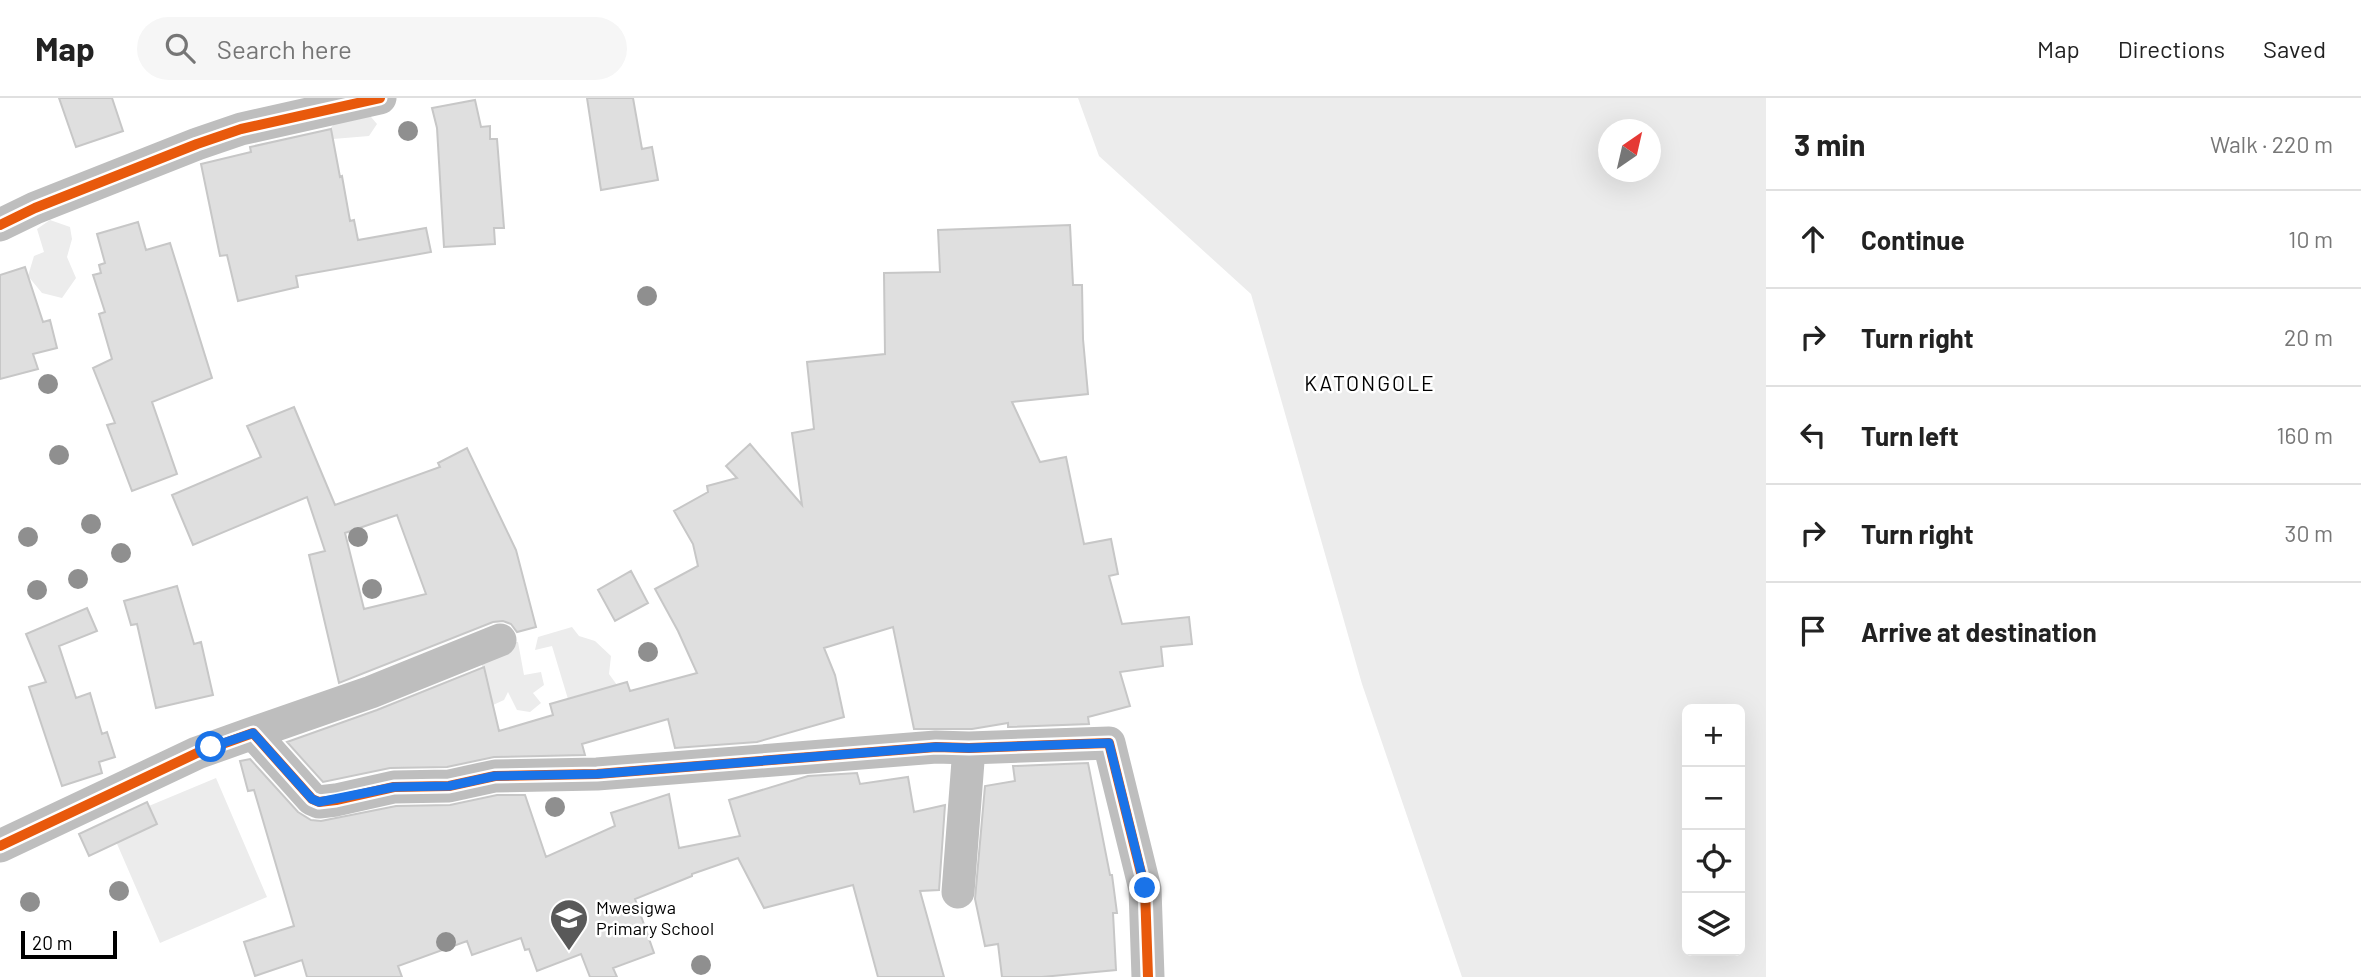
<!DOCTYPE html>
<meta charset="utf-8">
<style>
:root{--surface:#fff;--page:#f6f6f6;--text:#222;--muted:#767676;--line:#e0e0e0}
body{margin:0;font-family:Barlow,sans-serif;background:var(--page);color:var(--text)}
.controls{position:absolute;right:21px;bottom:21px;display:grid;overflow:hidden;border-radius:10px;box-shadow:0 7px 28px #0002}
.controls button{width:63px;height:63px;display:grid;place-items:center;padding:0;border:0;border-bottom:2px solid var(--line);background:var(--surface);color:var(--text);font:35px sans-serif}
.compass{position:absolute;left:1598px;top:21px;width:63px;height:63px;border-radius:50%;background:var(--surface);box-shadow:0 7px 28px #0002;rotate:34deg}
.scale{position:absolute;left:21px;bottom:18px;width:96px;box-sizing:border-box;padding-left:7px;border:4px solid #000;border-top:0;font-size:19px;line-height:24px;white-space:nowrap;color:#000;-webkit-text-stroke:5px #fff;paint-order:stroke}
.stop{position:absolute;width:21px;height:21px;margin:-16px;border:5px solid #1a73e8;border-radius:50%;background:#fff}
.stop.end{background:#1a73e8;border-color:#fff;box-shadow:0 2px 7px #0008}
.list{margin:0;padding:0;list-style:none}
h2{display:flex;justify-content:space-between;align-items:center;height:91px;margin:0;padding:0 28px;font-size:30px}
h2 small{font-size:23px;font-weight:400;color:var(--muted)}
.list li{display:grid;grid-template-columns:46px 1fr auto;gap:21px;align-items:center;box-sizing:border-box;height:98px;padding:0 28px;border-top:2px solid var(--line)}
.list b{display:block;font-size:26px;white-space:nowrap}
.list em{font-size:23px;font-style:normal;color:var(--muted)}
.icon{flex:none;width:38px;height:38px;fill:none;stroke:currentColor;stroke-width:2;stroke-linecap:round;stroke-linejoin:round}
.map{position:relative;flex:none;width:1766px;height:879px;overflow:hidden}
header{display:flex;align-items:center;gap:42px;box-sizing:border-box;height:98px;padding:0 35px;background:var(--surface);border-bottom:2px solid var(--line)}
header strong{font-size:33px}
nav{display:flex;gap:38px;margin-inline-start:auto;font-size:24px}
.search{width:490px;height:63px;background:var(--page);display:flex;align-items:center;gap:18px;box-sizing:border-box;padding:0 24px;border-radius:38px;color:var(--muted);font-size:26px}
main{display:flex}
aside{flex:1;background:var(--surface)}
.map>svg:first-child{display:block}
.green{fill:#ececec;fill-rule:evenodd}
.building{fill:#dfdfdf;stroke:#c7c7c7;stroke-width:2;fill-rule:evenodd}
.lines{fill:none;stroke-linecap:round;stroke-linejoin:round}
.minor{stroke:#bebebe;stroke-width:33}
.cycleway-casing{stroke:#fff;stroke-width:15}
.cycleway{stroke:#e8590c;stroke-width:10}
.tree{fill:#8f8f8f}
.route{stroke:#1a73e8;stroke-width:9}
.labels{text-anchor:middle;stroke-width:5;stroke-linejoin:round;paint-order:stroke}
.poi-label{font-size:18px;fill:#000;stroke:#fff;text-anchor:start}
.quarter-label{font-size:21px;letter-spacing:2px;fill:#000;stroke:#fff}
</style>
<header>
<strong>Map</strong>
<div class="search"><svg class="icon" aria-label="search" viewBox="0 0 24 24"><circle cx="10" cy="10" r="6"/><path d="M15 15l6 6"/></svg>Search here</div>
<nav><a>Map</a><a>Directions</a><a>Saved</a></nav>
</header>
<main>
<div class="map">
<svg width="1766" height="879" viewBox="0 0 1766 879">
<rect width="100%" height="100%" fill="#fff"/>
<path class="green" d="M1078 0H1766V879H1462L1362 586 1251 196 1099 58ZM1608 32H1650V74H1608ZM1687 611H1740V853H1687Z
M366 13 377 26 369 38 333 41 331 30 340 17Z
M50 122 70 129 72 141 67 159 76 180 62 200 42 195 28 178 34 158 44 154 37 131Z
M572 529 579 538 595 543 611 558 609 576 617 587 597 595 574 621 552 548 535 552 538 539Z
M500 542 518 544 524 577 541 574 544 587 533 595 541 605 530 614 517 612 508 594 504 602 493 607 481 565Z
M216 680 267 799 160 845 108 725Z"/>
<path class="building" d="M59 0H112L123 33 76 49Z
M587 0H633L642 51 652 49 658 82 601 92Z
M475 2 481 29 490 28V41H497L504 130H494L495 146 444 149 437 30 432 10Z
M331 31 340 79 342 78 350 123 354 122 358 142 426 130 431 154 296 178 298 189 238 203 227 157 220 158 201 66 251 54 250 49Z
M138 124 146 152 170 145 212 280 152 304 177 376 132 393 107 327 115 325 93 270 112 261 99 216 105 214 93 177 101 175 99 167 105 165 97 136Z
M1070 127 1073 187H1082L1083 241 1088 296 1012 304 1040 364 1066 359 1084 446 1111 441 1118 476 1109 478 1122 526 1189 519 1192 546 1161 549 1163 568 1120 574 1130 608 1088 619 1089 626 1008 629V625L972 631H914L893 529 824 550 835 577 844 619 757 644 675 650 668 621 582 646 585 657 494 659 447 669 390 670 323 684 287 644 377 612 484 569 499 633 553 617 550 606 627 584 630 593 697 575 678 533 655 491 698 468 693 446 674 413 708 394 707 388 737 380 726 368 750 346 802 407 792 335 814 331 807 264 885 256 884 175 940 174 938 132Z
M25 169 43 224 50 222 57 250 33 256 38 271 0 281V177Z
M294 309 335 407 440 369 438 365 467 350 516 452 536 529 517 534 511 526 503 523 493 524 339 585 309 457 325 453 307 399 193 447 172 397 261 359 247 328ZM397 417 426 496 364 511 345 435Z
M631 473 648 505 615 523 598 492Z
M177 488 194 546 201 544 213 597 156 610 137 526 131 527 124 503Z
M87 510 97 533 59 548 76 600 90 595 102 636 107 634 115 659 99 664 102 675 62 688 29 589 46 584 26 536Z
M250 661 298 714 311 722 321 723 396 708 450 707 497 697H525L546 759 615 728 611 715 669 696 679 750 740 738 729 702 808 678 857 675 860 686 908 679 914 714 945 707 939 792 920 793 944 879H878L853 787 764 810 738 760 692 776V778L635 801 654 855 613 870 617 879H590L581 856 537 873 529 851 525 852 521 840 472 857 467 843 398 868 402 879H307L302 862 255 878 244 844 294 828 254 692 248 693 240 663Z
M1088 665 1110 777H1112L1117 815H1113L1116 872 1042 879H1002L998 846 985 848 975 801 985 688 1015 683 1013 668Z
M147 704 157 726 89 758 79 736Z"/>
<g class="lines">
<path class="minor" d="M0 127 35 110 197 46 241 31 380 0
M253 635 371 594 500 542
M0 748 197 655 253 635 312 701 319 704 336 702 394 689 449 688 495 678 597 676 936 649 969 650 1109 645 1145 791 1148 879
M958 794 969 650"/>
<defs>
<path id="cycleway" d="M0 127 35 110 197 46 241 31 380 0
M0 748 197 655 253 635 312 701 319 704 336 702 394 689 449 688 495 678 597 676 936 649 969 650 1109 645 1145 791 1148 879"/>
</defs>
<use href="#cycleway" class="cycleway-casing"/>
<use href="#cycleway" class="cycleway"/>
</g>
<g class="tree">
<circle cx="408" cy="33" r="10"/>
<circle cx="647" cy="198" r="10"/>
<circle cx="48" cy="286" r="10"/>
<circle cx="59" cy="357" r="10"/>
<circle cx="91" cy="426" r="10"/>
<circle cx="28" cy="439" r="10"/>
<circle cx="358" cy="439" r="10"/>
<circle cx="121" cy="455" r="10"/>
<circle cx="78" cy="481" r="10"/>
<circle cx="372" cy="491" r="10"/>
<circle cx="37" cy="492" r="10"/>
<circle cx="648" cy="554" r="10"/>
<circle cx="555" cy="709" r="10"/>
<circle cx="119" cy="793" r="10"/>
<circle cx="30" cy="804" r="10"/>
<circle cx="446" cy="844" r="10"/>
<circle cx="701" cy="867" r="10"/>
</g>
<g class="lines">
<path class="route" d="M211 649 253 635 312 701 319 704 394 689 449 688 495 678 597 676 936 649 969 650 1109 645 1145 790"/>
</g>
<defs>
<symbol id="school-pin" viewBox="-11 -11 22 30"><path d="M0 17L-7.5 6A9.5 9.5 0 1 1 7.5 6Z" fill="#595959" stroke="#fff"/><path d="M0-5L7-2L0 1L-7-2ZM-4 1L0 2.5L4 1V4Q0 6-4 4Z" fill="#fff"/></symbol>
</defs>
<g fill-rule="evenodd">
<use href="#school-pin" x="547" y="798" width="44" height="60"/>
</g>
<g class="labels">
<g class="poi-label">
<text x="596" y="816">Mwesigwa<tspan x="596" dy="21">Primary School</tspan></text>
</g>
<g class="quarter-label">
<text x="1370" y="293">KATONGOLE</text>
</g>
</g>
</svg>
<div class="controls">
<button>+</button>
<button>−</button>
<button><svg class="icon" aria-label="locate" viewBox="0 0 24 24"><circle cx="12" cy="12" r="6"/><path d="M12 2v4M12 18v4M2 12h4M18 12h4"/></svg></button>
<button><svg class="icon" aria-label="layers" viewBox="0 0 24 24"><path d="M12 4l9 5-9 5-9-5zM3 14l9 5 9-5"/></svg></button>
</div>
<svg class="compass" viewBox="-18 -18 36 36"><path d="M0-13l5 13h-10z" fill="#e53935"/><path d="M0 13l5-13h-10z" fill="#767676"/></svg>
<div class="scale">20 m</div>
<div class="stop" style="left:211px;top:649px"></div>
<div class="stop end" style="left:1145px;top:790px"></div>
</div>
<aside>
<h2>3 min<small>Walk · 220 m</small></h2>
<ul class="list">
<li><svg class="icon" aria-label="ahead" viewBox="0 0 24 24"><path d="M12 20V5M6 11l6-6 6 6"/></svg><div><b>Continue</b></div><em>10 m</em></li>
<li><svg class="icon" aria-label="right" viewBox="0 0 24 24"><path d="M7 20v-9h11M14 6l5 5-5 5"/></svg><div><b>Turn right</b></div><em>20 m</em></li>
<li><svg class="icon" aria-label="left" viewBox="0 0 24 24"><path d="M17 20v-9H6M10 6l-5 5 5 5"/></svg><div><b>Turn left</b></div><em>160 m</em></li>
<li><svg class="icon" aria-label="right" viewBox="0 0 24 24"><path d="M7 20v-9h11M14 6l5 5-5 5"/></svg><div><b>Turn right</b></div><em>30 m</em></li>
<li><svg class="icon" aria-label="arrive" viewBox="0 0 24 24"><path d="M6 21V4h12l-3 4 3 4H6"/></svg><div><b>Arrive at destination</b></div></li>
</ul>
</aside>
</main>
